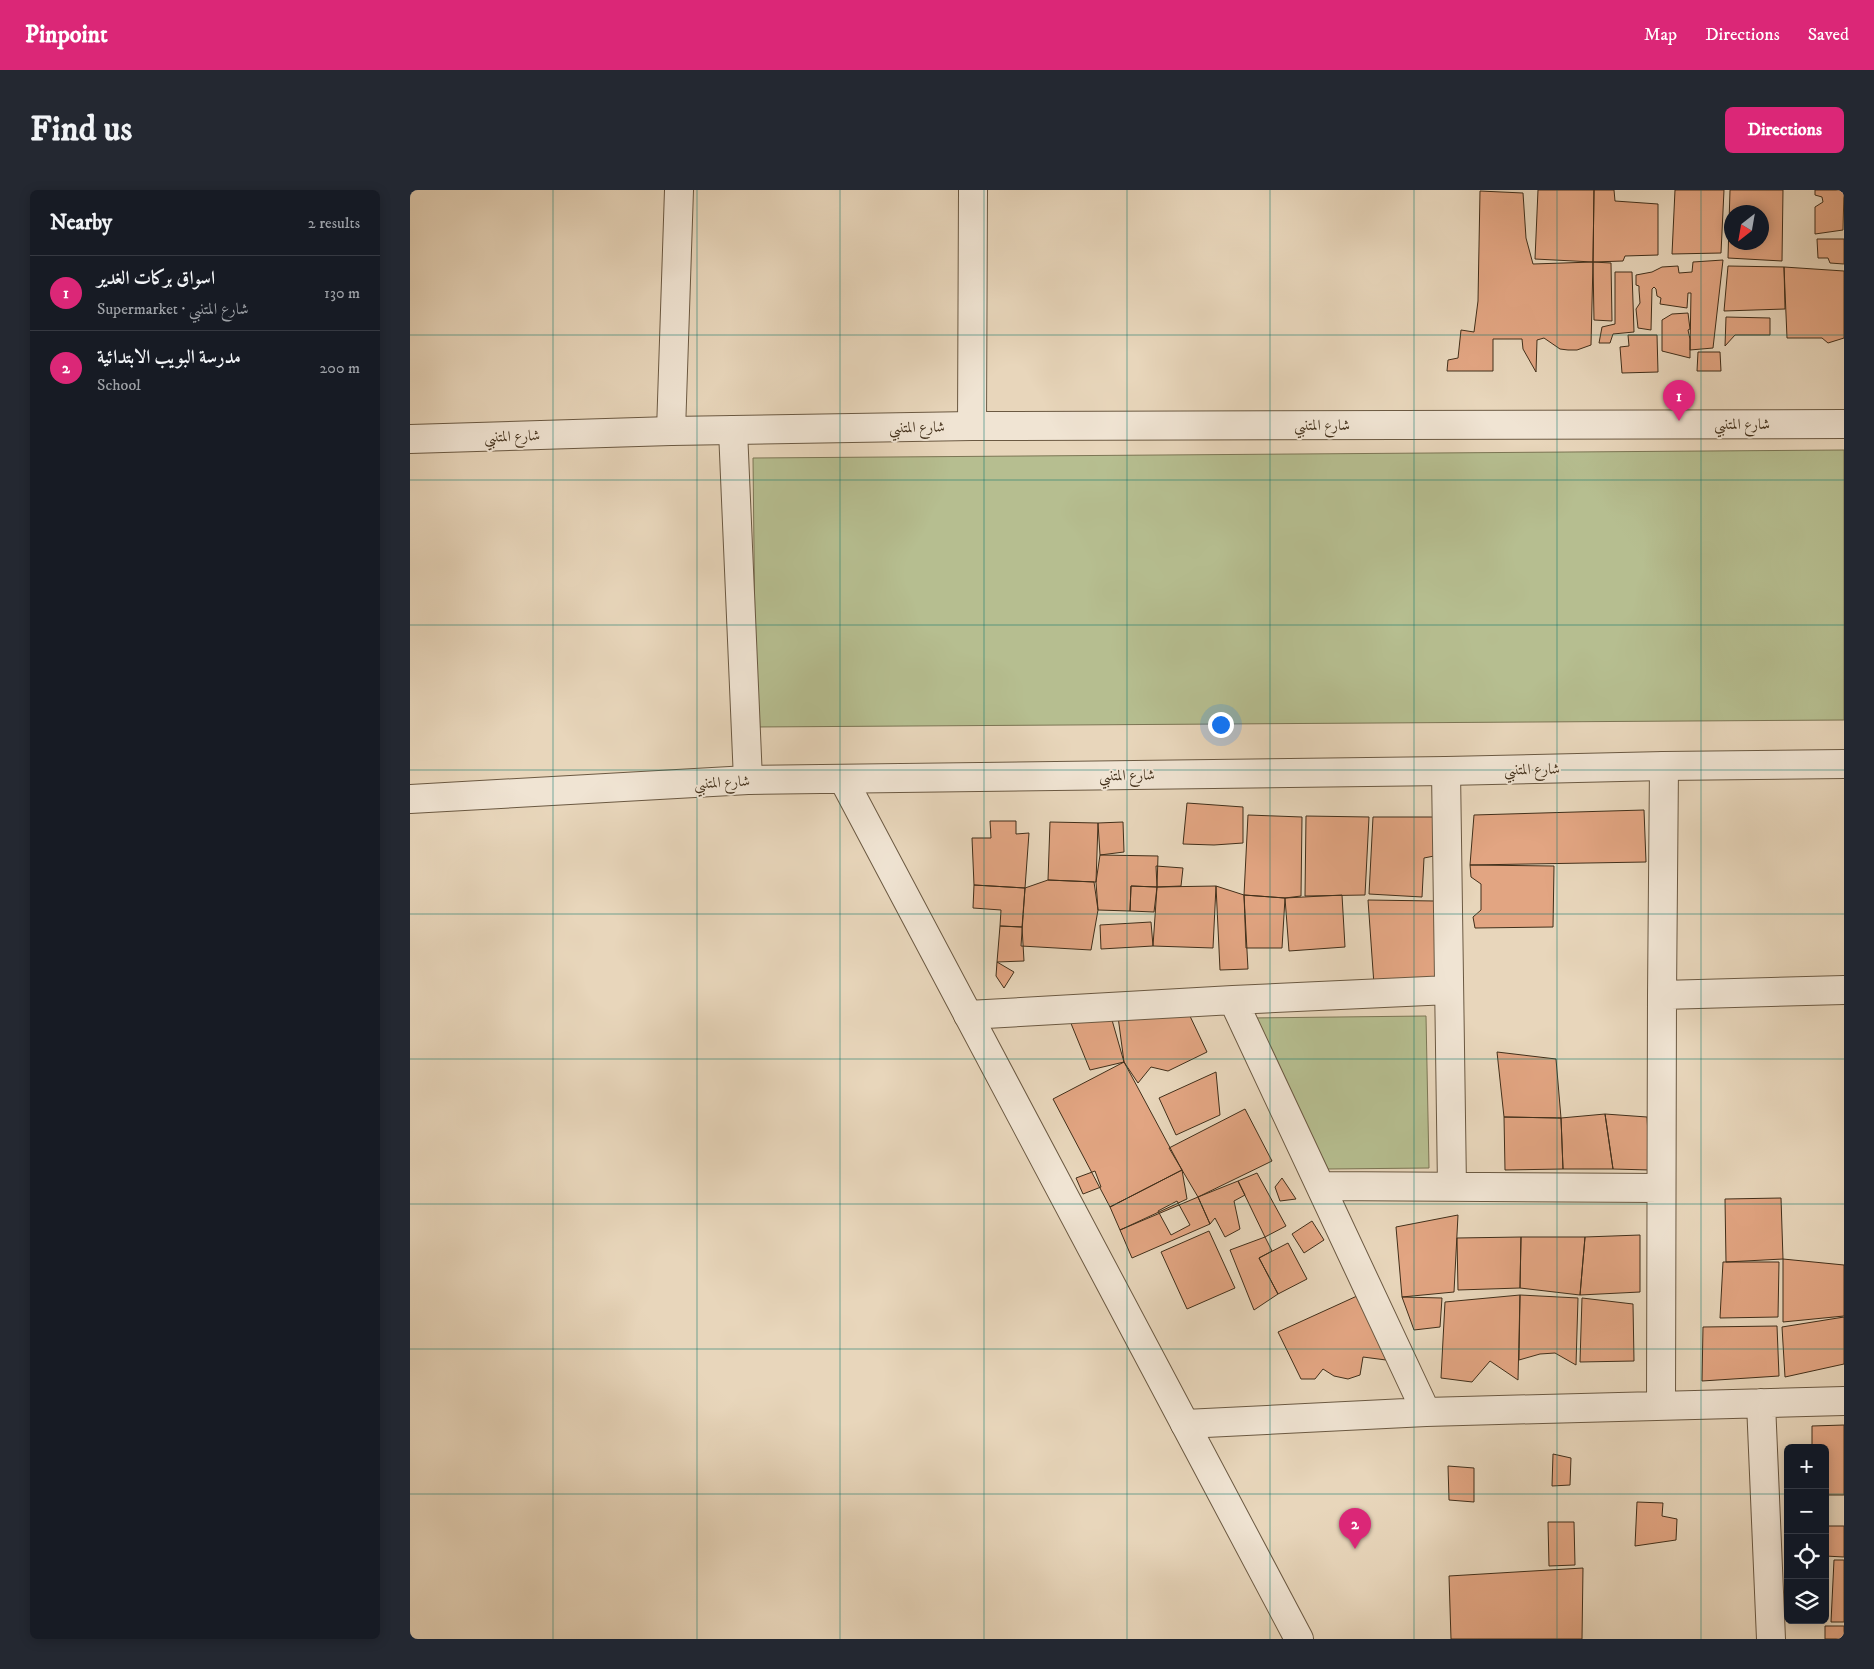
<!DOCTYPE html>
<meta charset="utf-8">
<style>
:root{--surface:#171b24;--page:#242831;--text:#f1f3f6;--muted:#9ea1a6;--line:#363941;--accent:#db2777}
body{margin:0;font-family:"IM FELL DW Pica",Amiri,serif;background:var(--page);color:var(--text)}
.controls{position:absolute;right:15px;bottom:15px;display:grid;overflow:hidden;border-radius:8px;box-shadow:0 2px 12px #0003}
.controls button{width:45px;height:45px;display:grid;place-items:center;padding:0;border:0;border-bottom:1px solid var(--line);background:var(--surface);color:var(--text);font:25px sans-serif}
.compass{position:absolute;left:1314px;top:15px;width:45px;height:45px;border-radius:50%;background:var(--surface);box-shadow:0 2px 12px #0003;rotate:211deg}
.you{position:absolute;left:810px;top:534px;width:18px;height:18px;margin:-12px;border:4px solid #fff;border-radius:50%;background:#1a73e8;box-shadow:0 0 0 8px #1a73e833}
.badge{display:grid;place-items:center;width:32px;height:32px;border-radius:50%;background:var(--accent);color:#fff;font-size:16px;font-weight:700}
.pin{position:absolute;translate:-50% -41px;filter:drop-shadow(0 1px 2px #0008)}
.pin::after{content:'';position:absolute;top:26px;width:18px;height:15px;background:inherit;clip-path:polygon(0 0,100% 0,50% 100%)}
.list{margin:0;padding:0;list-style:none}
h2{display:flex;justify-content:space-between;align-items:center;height:65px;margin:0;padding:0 20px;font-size:21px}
h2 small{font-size:16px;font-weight:400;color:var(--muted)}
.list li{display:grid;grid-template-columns:32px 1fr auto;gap:15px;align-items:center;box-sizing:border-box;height:75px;padding:0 20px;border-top:1px solid var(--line)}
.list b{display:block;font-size:19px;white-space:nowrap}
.list p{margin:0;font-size:16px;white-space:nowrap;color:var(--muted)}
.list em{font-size:16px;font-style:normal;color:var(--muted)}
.icon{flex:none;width:28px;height:28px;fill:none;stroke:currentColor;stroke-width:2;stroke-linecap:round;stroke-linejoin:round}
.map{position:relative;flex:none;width:1434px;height:1449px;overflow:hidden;border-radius:8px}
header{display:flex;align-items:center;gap:30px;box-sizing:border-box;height:70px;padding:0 25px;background:var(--accent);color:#fff}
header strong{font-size:24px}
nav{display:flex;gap:28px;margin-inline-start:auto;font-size:18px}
.intro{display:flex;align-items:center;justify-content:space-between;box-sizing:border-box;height:120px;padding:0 30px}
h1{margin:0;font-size:35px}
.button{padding:12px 22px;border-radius:8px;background:var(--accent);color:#fff;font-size:18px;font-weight:700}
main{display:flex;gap:30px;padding:0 30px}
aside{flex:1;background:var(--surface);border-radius:8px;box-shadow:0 2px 12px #0003}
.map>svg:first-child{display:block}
.green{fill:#b6be90;stroke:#7c7655}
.building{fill:#e2a582;stroke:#412f1a;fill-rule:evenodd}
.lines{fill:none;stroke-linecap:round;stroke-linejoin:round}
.minor-casing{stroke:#6b5942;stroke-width:30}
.tertiary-casing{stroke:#6b5942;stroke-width:30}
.minor{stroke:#f0e4d3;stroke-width:28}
.tertiary{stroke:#f0e4d3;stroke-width:28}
.grid{fill:none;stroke:#0f766e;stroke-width:1;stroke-opacity:0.55}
.labels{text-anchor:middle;stroke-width:4;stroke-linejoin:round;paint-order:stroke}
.street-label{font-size:15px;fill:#412f1a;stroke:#f0e4d3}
</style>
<header>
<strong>Pinpoint</strong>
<nav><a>Map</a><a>Directions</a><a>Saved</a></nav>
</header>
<div class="intro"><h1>Find us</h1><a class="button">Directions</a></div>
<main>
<aside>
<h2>Nearby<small>2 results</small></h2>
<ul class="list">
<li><span class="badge">1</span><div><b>اسواق بركات الغدير</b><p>Supermarket · شارع المتنبي</p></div><em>130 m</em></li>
<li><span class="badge">2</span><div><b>مدرسة البويب الابتدائية</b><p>School</p></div><em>200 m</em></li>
</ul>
</aside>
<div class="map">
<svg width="1434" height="1449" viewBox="0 0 1434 1449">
<rect width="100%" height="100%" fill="#e8d6bb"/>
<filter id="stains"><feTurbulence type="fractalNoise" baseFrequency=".004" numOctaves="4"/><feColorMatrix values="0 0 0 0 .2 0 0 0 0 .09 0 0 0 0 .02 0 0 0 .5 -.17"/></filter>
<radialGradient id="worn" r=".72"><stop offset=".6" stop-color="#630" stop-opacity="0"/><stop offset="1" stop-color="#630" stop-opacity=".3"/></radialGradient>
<path class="green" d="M1434 260V530L346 537 343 268Z
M1016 826 1019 978 918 979 841 828Z"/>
<path class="building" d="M1128 0H1184L1183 72 1125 69Z
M1184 0H1204L1205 11 1248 14V65L1215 66 1213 71 1183 72Z
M1265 0H1314L1311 63 1262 64Z
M1320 0H1373L1372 71 1318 68ZM1322 22H1352V52H1322Z
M1405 0H1434L1433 40 1405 44V17L1413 12 1412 7 1405 5Z
M1070 1 1113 3 1116 48 1123 74 1183 72 1181 155 1167 160H1158L1150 159 1134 148 1127 150 1126 182 1113 159 1112 149H1083V181H1037L1038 170 1048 168 1051 140 1064 142 1068 111Z
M1407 49H1434V74L1420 73 1418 68H1408Z
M1313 70 1303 158 1280 160 1281 103H1278L1277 118 1250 114 1251 108 1247 106 1246 99 1244 97 1242 99 1241 140 1228 138 1226 119 1230 113 1229 100V96L1226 95V85L1242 82 1252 77 1268 76 1269 83 1282 82 1283 72Z
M1183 72 1201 73 1202 131 1184 130Z
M1318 76 1374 77 1375 119 1314 121Z
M1374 77 1434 81V148L1418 153 1412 148H1377Z
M1205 82H1222L1224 142 1203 144 1200 153H1189L1192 137 1205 134Z
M1278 123 1280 139 1278 140 1280 149V168L1252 161V130L1262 124Z
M1316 127 1360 128V145H1325L1315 156Z
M1218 145H1247L1248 182 1212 183 1210 157 1219 156Z
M1288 162H1310L1311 181H1287Z
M777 613 833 617V653L804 655 773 654Z
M1234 620 1236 672 1060 675 1064 625Z
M838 625 892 627 891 706 875 708 834 705Z
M896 626 959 627 955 705 895 706Z
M963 627H1025L1024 666 1014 668 1012 707 959 704Z
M580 631H606V644L619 643 615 698 564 695 562 648H581Z
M640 632 688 633 686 692 638 690Z
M713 632 714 662 690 665 688 633Z
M690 665 748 666 747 697 721 696 720 721 688 720 686 692Z
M1060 675 1144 676 1143 737 1065 738 1063 727 1071 720V694L1061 687Z
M746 676 773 678 771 696 747 697Z
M638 690 684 692 688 720 681 760 611 756 615 698Z
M564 695 615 698 612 737 590 736 591 720 563 718Z
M721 696 747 697 744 722 720 721Z
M806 696 803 758 743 756 747 697Z
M806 696 834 705 838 779 810 780Z
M834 705 875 708 872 758H836Z
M932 705 935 757 879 761 875 708Z
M958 710 1025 711 1027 796 964 795Z
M741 732 743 756 691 759 690 735Z
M590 736 612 737 614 771 587 772Z
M587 772 604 782 594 798 586 786Z
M707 819 779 824 797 862 758 881 741 877 728 893 714 872Z
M702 830 714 872 680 880 660 831Z
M1087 862 1146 869 1151 928 1094 927Z
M714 872 772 980 700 1017 643 909Z
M806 882 810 925 766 945 749 908Z
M835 919 862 971 788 1007 759 958Z
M1195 924 1237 927 1240 980 1203 979Z
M1195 924 1203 979H1153L1151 928Z
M1094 927 1151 928 1153 979 1095 980Z
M772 980 777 1009 710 1040 700 1017Z
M685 981 691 997 673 1004 666 988Z
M847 983 876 1036 855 1047 828 991Z
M872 988 886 1009 870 1011 865 997Z
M828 991 835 1005 824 1011 830 1039 815 1047 805 1028 800 1034 788 1007Z
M788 1007 800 1034 722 1068 710 1040Z
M1371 1008 1373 1069 1316 1072 1315 1009Z
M767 1011 780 1035 761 1045 748 1021Z
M1048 1025 1044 1102 992 1107 986 1037Z
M902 1031 914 1050 894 1063 882 1044Z
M799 1041 825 1098 777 1119 751 1062Z
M1230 1045V1102L1170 1105 1175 1047Z
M855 1047 862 1061 849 1068 868 1104 844 1120 820 1060Z
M1111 1047 1110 1098 1048 1100 1047 1048Z
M1111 1047H1175L1170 1105 1110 1098Z
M878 1053 897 1089 868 1104 849 1068Z
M1373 1069 1434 1075V1126L1373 1132Z
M1313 1072H1369L1368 1127 1310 1128Z
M1110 1105 1168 1108 1166 1175 1145 1163 1130 1164 1109 1170Z
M1110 1105 1108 1190 1080 1171 1062 1192 1031 1188 1035 1112Z
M947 1106 976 1170 953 1167 950 1185 938 1189 924 1186 913 1179 905 1189H891L868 1142Z
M992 1107 1032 1108 1030 1137 1004 1140Z
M1172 1108 1223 1114 1224 1171 1170 1172Z
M1434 1127V1174L1375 1187 1372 1137Z
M1367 1136 1369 1186 1292 1191 1293 1137Z
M1434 1235V1305H1415V1258H1402V1236Z
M1143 1264 1161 1268 1160 1295 1142 1296Z
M1038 1276 1064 1278V1312L1039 1310Z
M1227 1312 1253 1313 1252 1326 1267 1329 1266 1350 1225 1356Z
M1138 1332H1164L1165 1375 1139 1376Z
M1415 1336H1434V1367L1415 1366Z
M1424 1370H1434V1432H1421Z
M1173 1378 1172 1449H1041L1039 1386Z
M1415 1436H1434V1449H1415Z"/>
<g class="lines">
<defs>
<path id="minor" d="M562 236 563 0
M323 240 338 590
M261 241 269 0
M1036 581 1042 997
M1252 805 1434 800
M823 810 1016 1222
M558 825 823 810 1039 800
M911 996 1251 998
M1351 1213 1361 1449
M1251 1215 1252 805 1254 576
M775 1234 1016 1222 1434 1211"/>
<path id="tertiary" d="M0 249 261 241 562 236 1434 234
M433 589 889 1449
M0 609 338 590 1036 581 1254 576 1434 574"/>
</defs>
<use href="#minor" class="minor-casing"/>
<use href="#tertiary" class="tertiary-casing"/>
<use href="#minor" class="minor"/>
<use href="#tertiary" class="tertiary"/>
</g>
<path class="grid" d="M143 0V1449M287 0V1449M430 0V1449M574 0V1449M717 0V1449M860 0V1449M1004 0V1449M1147 0V1449M1291 0V1449M0 145H1434M0 290H1434M0 435H1434M0 580H1434M0 724H1434M0 869H1434M0 1014H1434M0 1159H1434M0 1304H1378M1415 1304H1434"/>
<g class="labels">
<g class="street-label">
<text x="1332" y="239">شارع المتنبي</text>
<text x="912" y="240">شارع المتنبي</text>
<text transform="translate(507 237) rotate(-1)" y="5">شارع المتنبي</text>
<text transform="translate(102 246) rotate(-2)" y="5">شارع المتنبي</text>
<text transform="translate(1122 579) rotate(-1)" y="5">شارع المتنبي</text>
<text transform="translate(717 585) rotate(-1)" y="5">شارع المتنبي</text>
<text transform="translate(312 592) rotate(-3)" y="5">شارع المتنبي</text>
</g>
</g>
<rect width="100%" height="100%" filter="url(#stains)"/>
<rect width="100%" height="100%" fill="url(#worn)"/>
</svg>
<div class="controls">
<button>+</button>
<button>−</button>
<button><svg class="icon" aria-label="locate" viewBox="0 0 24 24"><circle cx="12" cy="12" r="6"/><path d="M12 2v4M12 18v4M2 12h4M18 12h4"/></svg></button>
<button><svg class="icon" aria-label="layers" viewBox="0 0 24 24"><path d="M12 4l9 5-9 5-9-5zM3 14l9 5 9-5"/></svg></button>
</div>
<svg class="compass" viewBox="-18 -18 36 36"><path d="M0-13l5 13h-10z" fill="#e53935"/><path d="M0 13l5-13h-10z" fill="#9ea1a6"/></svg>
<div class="you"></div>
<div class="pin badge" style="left:1269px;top:231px">1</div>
<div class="pin badge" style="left:945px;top:1359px">2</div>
</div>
</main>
